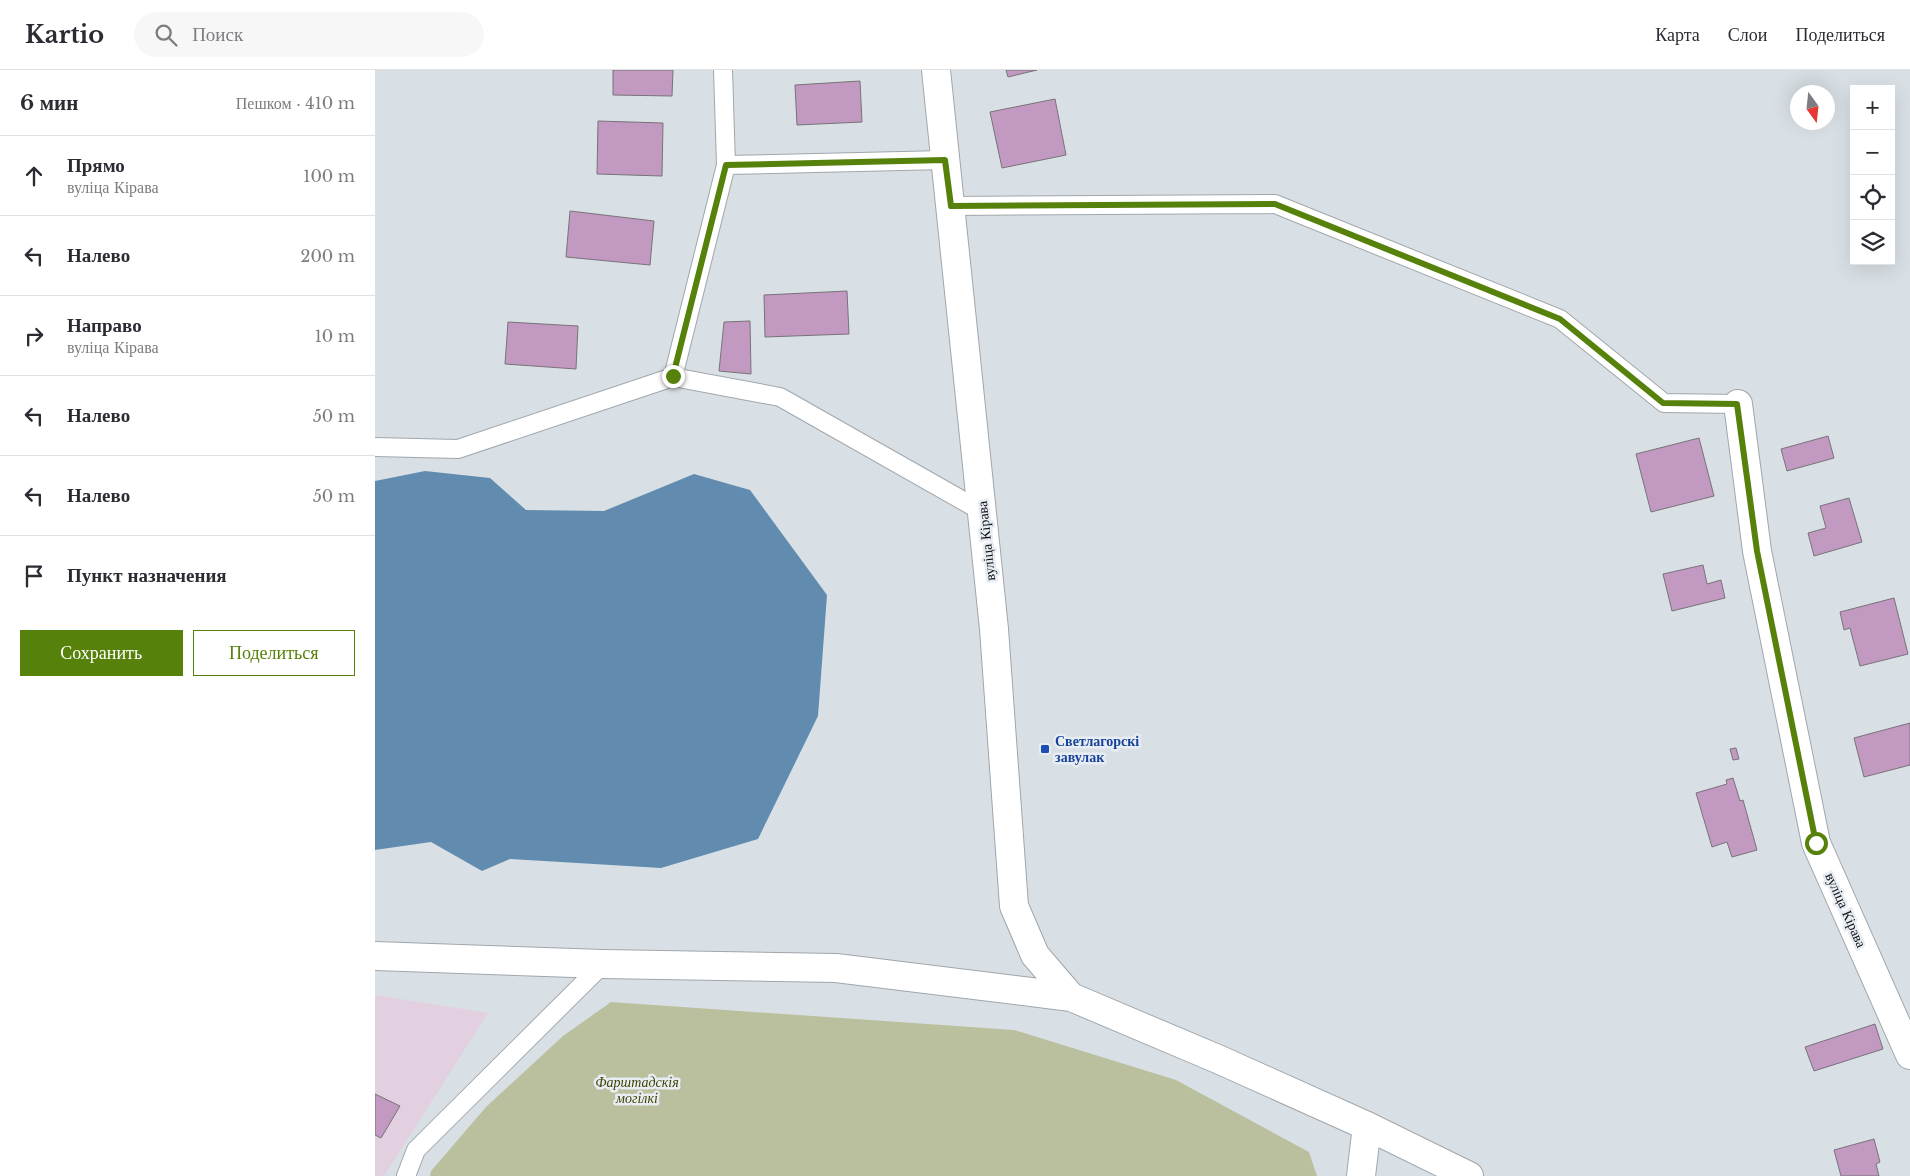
<!DOCTYPE html>
<html lang="ru">
<meta charset="utf-8">
<style>
:root{--surface:#fff;--page:#f7f7f7;--text:#2b2b33;--muted:#7c7c81;--line:#e1e1e2;--accent:#56810a}
body{margin:0;font-family:"Libre Baskerville",serif;background:var(--page);color:var(--text)}
.controls{position:absolute;right:15px;top:15px;display:grid;overflow:hidden;border-radius:0px;box-shadow:0 5px 20px #0002}
.controls button{width:45px;height:45px;display:grid;place-items:center;padding:0;border:0;border-bottom:1px solid var(--line);background:var(--surface);color:var(--text);font:25px sans-serif}
.compass{position:absolute;left:1415px;top:15px;width:45px;height:45px;border-radius:50%;background:var(--surface);box-shadow:0 5px 20px #0002;rotate:165deg}
.stop{position:absolute;width:15px;height:15px;margin:-11px;border:4px solid #56810a;border-radius:50%;background:#fff}
.stop.end{background:#56810a;border-color:#fff;box-shadow:0 1px 5px #0008}
.list{margin:0;padding:0;list-style:none}
h2{display:flex;justify-content:space-between;align-items:center;height:65px;margin:0;padding:0 20px;font-size:21px}
h2 small{font-size:16px;font-weight:400;color:var(--muted)}
.list li{display:grid;grid-template-columns:32px 1fr auto;gap:15px;align-items:center;box-sizing:border-box;height:80px;padding:0 20px;border-top:1px solid var(--line)}
.list b{display:block;font-size:19px;white-space:nowrap}
.list p{margin:0;font-size:16px;white-space:nowrap;color:var(--muted)}
.list em{font-size:16px;font-style:normal;color:var(--muted)}
.actions{display:flex;gap:10px;padding:15px 20px}
.actions a{flex:1;padding:11px 0;border:1px solid var(--accent);border-radius:0px;text-align:center;font-size:18px;color:var(--accent)}
.actions .main{background:var(--accent);color:#fff}
.icon{flex:none;width:28px;height:28px;fill:none;stroke:currentColor;stroke-width:2;stroke-linecap:round;stroke-linejoin:round}
.map{position:relative;flex:none;width:1535px;height:1106px;overflow:hidden}
header{display:flex;align-items:center;gap:30px;box-sizing:border-box;height:70px;padding:0 25px;background:var(--surface);border-bottom:1px solid var(--line)}
header strong{font-size:24px}
nav{display:flex;gap:28px;margin-inline-start:auto;font-size:18px}
.search{width:350px;height:45px;background:var(--page);display:flex;align-items:center;gap:12px;box-sizing:border-box;padding:0 18px;border-radius:28px;color:var(--muted);font-size:19px}
main{display:flex}
aside{flex:1;background:var(--surface)}
.map>svg:first-child{display:block}
.industrial{fill:#e2cfdf}
.green{fill:#babf9e}
.water{fill:#628caf}
.building{fill:#c199c1;stroke:#787378}
.lines{fill:none;stroke-linecap:round;stroke-linejoin:round}
.lane-casing{stroke:#a0a6ab;stroke-width:20}
.street-casing{stroke:#a0a6ab;stroke-width:30}
.lane{stroke:#fff;stroke-width:18}
.street{stroke:#fff;stroke-width:28}
.route{stroke:#56810a;stroke-width:6}
.transit-dot{fill:#1a4fb4;stroke:#e7edf3;stroke-width:2}
.labels{text-anchor:middle;stroke-width:5;stroke-linejoin:round;paint-order:stroke}
.street-label{font-size:14px;fill:#0d0f11;stroke:#e7edf3}
.transit-label{font-size:14px;font-weight:bold;fill:#164399;stroke:#e7edf3;text-anchor:start}
.park-label{font-size:14px;font-style:italic;fill:#3f4403;stroke:#e7edf3}
</style>
<header>
<strong>Kartio</strong>
<div class="search"><svg class="icon" aria-label="search" viewBox="0 0 24 24"><circle cx="10" cy="10" r="6"/><path d="M15 15l6 6"/></svg>Поиск</div>
<nav><a>Карта</a><a>Слои</a><a>Поделиться</a></nav>
</header>
<main>
<aside>
<h2>6 мин<small>Пешком · 410 m</small></h2>
<ul class="list">
<li><svg class="icon" aria-label="ahead" viewBox="0 0 24 24"><path d="M12 20V5M6 11l6-6 6 6"/></svg><div><b>Прямо</b><p>вуліца Кірава</p></div><em>100 m</em></li>
<li><svg class="icon" aria-label="left" viewBox="0 0 24 24"><path d="M17 20v-9H6M10 6l-5 5 5 5"/></svg><div><b>Налево</b></div><em>200 m</em></li>
<li><svg class="icon" aria-label="right" viewBox="0 0 24 24"><path d="M7 20v-9h11M14 6l5 5-5 5"/></svg><div><b>Направо</b><p>вуліца Кірава</p></div><em>10 m</em></li>
<li><svg class="icon" aria-label="left" viewBox="0 0 24 24"><path d="M17 20v-9H6M10 6l-5 5 5 5"/></svg><div><b>Налево</b></div><em>50 m</em></li>
<li><svg class="icon" aria-label="left" viewBox="0 0 24 24"><path d="M17 20v-9H6M10 6l-5 5 5 5"/></svg><div><b>Налево</b></div><em>50 m</em></li>
<li><svg class="icon" aria-label="arrive" viewBox="0 0 24 24"><path d="M6 21V4h12l-3 4 3 4H6"/></svg><div><b>Пункт назначения</b></div></li>
</ul>
<div class="actions"><a class="main">Сохранить</a><a>Поделиться</a></div>
</aside>
<div class="map">
<svg width="1535" height="1106" viewBox="0 0 1535 1106">
<rect width="100%" height="100%" fill="#d9e0e5"/>
<path class="industrial" d="M0 925 113 943 9 1106H0Z"/>
<path class="green" d="M236 932 639 960 801 1010 934 1082 942 1106H55L56 1101 111 1037 188 966Z"/>
<path class="water" d="M50 401 115 408 151 440 229 441 319 404 375 420 452 525 443 646 383 769 286 798 135 789 107 801 56 772 0 780V411Z"/>
<path class="building" d="M238 0H298L297 26 238 25Z
M631 0H662L633 7Z
M485 11 487 52 422 55 420 15Z
M680 29 691 85 627 98 615 42Z
M223 51 288 53 287 106 222 104Z
M195 141 279 151 275 195 191 187Z
M472 221 474 264 390 267 389 225Z
M375 251 376 304 344 301 349 252Z
M133 252 203 256 201 299 130 294Z
M1453 366 1459 388 1412 401 1406 379Z
M1324 368 1339 426 1276 442 1261 384Z
M1474 428 1487 472 1439 486 1433 463 1451 458 1445 436Z
M1328 495 1332 514 1346 510 1350 528 1297 541 1288 504Z
M1519 528 1533 584 1485 596 1475 558 1469 560 1465 542Z
M1535 653V695L1489 707 1479 668Z
M1361 678 1364 689 1358 690 1355 679Z
M1358 708 1365 731 1368 730 1382 780 1357 787 1352 772 1337 777 1321 723 1352 714 1351 710Z
M1500 954 1508 979 1439 1001 1430 977Z
M0 1024 25 1036 6 1068 0 1065Z
M1499 1069 1505 1092 1501 1094 1504 1106H1466L1459 1080Z"/>
<g class="lines">
<defs>
<path id="lane" d="M351 95 570 90
M575 136 900 134 1185 249 1289 333 1363 334
M298 307 351 95 348 0
M0 377 83 379 298 307 405 327 608 442
M31 1106 41 1080 228 894"/>
<path id="street" d="M561 0 619 559 639 836 660 885 696 927
M1363 334 1382 481 1441 773 1535 985
M0 886 228 894 461 898 696 927 845 990 992 1056 1094 1106
M986 1106 992 1056"/>
</defs>
<use href="#lane" class="lane-casing"/>
<use href="#street" class="street-casing"/>
<use href="#lane" class="lane"/>
<use href="#street" class="street"/>
</g>
<g class="lines">
<path class="route" d="M298 306 351 95 570 90 576 136 900 134 1185 249 1288 333 1362 334 1382 481 1441 773"/>
</g>
<rect class="transit-dot" x="665" y="674" width="10" height="10" rx="2.5"/>
<g class="labels">
<g class="street-label">
<text transform="translate(611 471) rotate(-96)" y="5">вуліца Кірава</text>
<text transform="translate(1471 840) rotate(66)" y="5">вуліца Кірава</text>
</g>
<g class="transit-label">
<text x="680" y="676">Светлагорскі<tspan x="680" dy="16">завулак</tspan></text>
</g>
<g class="park-label">
<text x="262" y="1017">Фарштадскія<tspan x="262" dy="16">могілкі</tspan></text>
</g>
</g>
</svg>
<div class="controls">
<button>+</button>
<button>−</button>
<button><svg class="icon" aria-label="locate" viewBox="0 0 24 24"><circle cx="12" cy="12" r="6"/><path d="M12 2v4M12 18v4M2 12h4M18 12h4"/></svg></button>
<button><svg class="icon" aria-label="layers" viewBox="0 0 24 24"><path d="M12 4l9 5-9 5-9-5zM3 14l9 5 9-5"/></svg></button>
</div>
<svg class="compass" viewBox="-18 -18 36 36"><path d="M0-13l5 13h-10z" fill="#e53935"/><path d="M0 13l5-13h-10z" fill="#7c7c81"/></svg>
<div class="stop" style="left:1441px;top:773px"></div>
<div class="stop end" style="left:298px;top:306px"></div>
</div>
</main>
